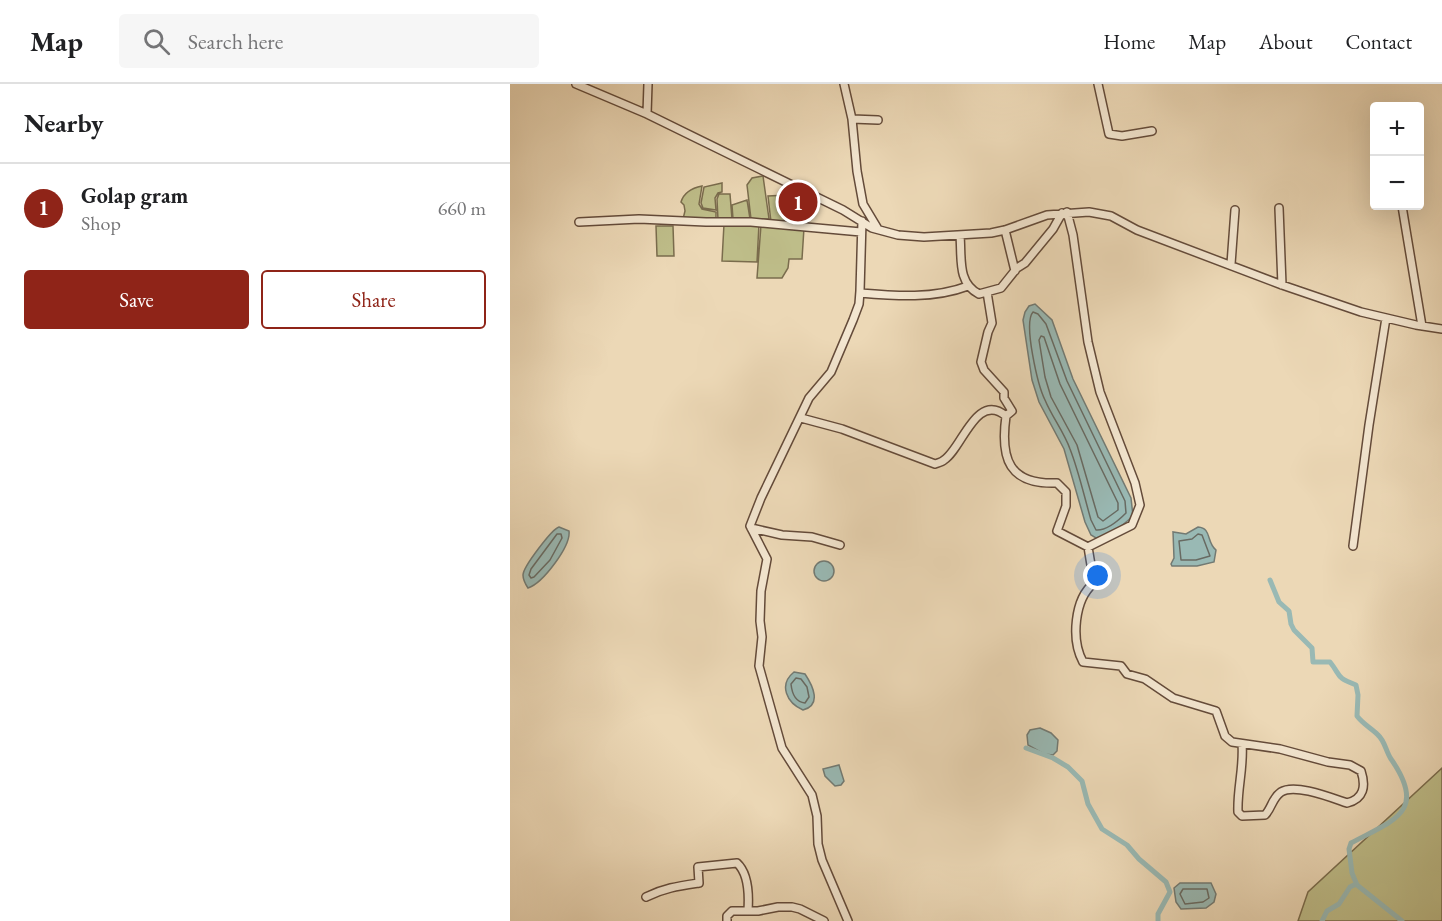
<!DOCTYPE html>
<meta charset="utf-8">
<style>
:root{--surface:#fff;--page:#f6f6f6;--text:#202124;--muted:#757577;--line:#e0e0e0;--accent:#8f2418}
body{margin:0;font-family:"EB Garamond",serif;background:var(--page);color:var(--text)}
.controls{position:absolute;right:18px;top:18px;display:grid;overflow:hidden;border-radius:6px;box-shadow:0 6px 24px #0002}
.controls button{width:54px;height:54px;display:grid;place-items:center;padding:0;border:0;border-bottom:2px solid var(--line);background:var(--surface);color:var(--text);font:30px sans-serif}
.you{position:absolute;left:588px;top:492px;width:21px;height:21px;margin:-15px;border:4px solid #fff;border-radius:50%;background:#1a73e8;box-shadow:0 0 0 9px #1a73e833}
.badge{display:grid;place-items:center;width:39px;height:39px;border-radius:50%;background:var(--accent);color:#fff;font-size:20px;font-weight:700}
.pin{position:absolute;translate:-50% -50%;border:3px solid #fff;box-shadow:0 2px 6px #0006}
.list{margin:0;padding:0;list-style:none}
h2{display:flex;justify-content:space-between;align-items:center;height:78px;margin:0;padding:0 24px;font-size:26px}
h2 small{font-size:20px;font-weight:400;color:var(--muted)}
.list li{display:grid;grid-template-columns:39px 1fr auto;gap:18px;align-items:center;box-sizing:border-box;height:90px;padding:0 24px;border-top:2px solid var(--line)}
.list b{display:block;font-size:22px;white-space:nowrap}
.list p{margin:0;font-size:20px;white-space:nowrap;color:var(--muted)}
.list em{font-size:20px;font-style:normal;color:var(--muted)}
.actions{display:flex;gap:12px;padding:18px 24px}
.actions a{flex:1;padding:14px 0;border:2px solid var(--accent);border-radius:6px;text-align:center;font-size:21px;color:var(--accent)}
.actions .main{background:var(--accent);color:#fff}
.icon{flex:none;width:33px;height:33px;fill:none;stroke:currentColor;stroke-width:2;stroke-linecap:round;stroke-linejoin:round}
.map{position:relative;flex:none;width:932px;height:837px;overflow:hidden}
header{display:flex;align-items:center;gap:36px;box-sizing:border-box;height:84px;padding:0 30px;background:var(--surface);border-bottom:2px solid var(--line)}
header strong{font-size:28px}
nav{display:flex;gap:33px;margin-inline-start:auto;font-size:21px}
.search{width:420px;height:54px;background:var(--page);display:flex;align-items:center;gap:15px;box-sizing:border-box;padding:0 21px;border-radius:6px;color:var(--muted);font-size:22px}
main{display:flex}
aside{flex:1;background:var(--surface)}
.map>svg:first-child{display:block}
.green{fill:#bebd89;stroke:#7a6c4d;stroke-width:1.5}
.water{fill:#99b9b4;stroke:#727a73;stroke-width:1.5}
.lines{fill:none;stroke-linecap:round;stroke-linejoin:round}
.shore{stroke:#686a62;stroke-width:1.5}
.canal{stroke:#99b9b4;stroke-width:5}
.minor-casing{stroke:#644b3a;stroke-width:10}
.minor{stroke:#f3e6d0;stroke-width:7}
</style>
<header>
<strong>Map</strong>
<div class="search"><svg class="icon" aria-label="search" viewBox="0 0 24 24"><circle cx="10" cy="10" r="6"/><path d="M15 15l6 6"/></svg>Search here</div>
<nav><a>Home</a><a>Map</a><a>About</a><a>Contact</a></nav>
</header>
<main>
<aside>
<h2>Nearby<small></small></h2>
<ul class="list">
<li><span class="badge">1</span><div><b>Golap gram</b><p>Shop</p></div><em>660 m</em></li>
</ul>
<div class="actions"><a class="main">Save</a><a>Share</a></div>
</aside>
<div class="map">
<svg width="932" height="837" viewBox="0 0 932 837">
<rect width="100%" height="100%" fill="#ecd8b6"/>
<filter id="stains"><feTurbulence type="fractalNoise" baseFrequency=".00333" numOctaves="4"/><feColorMatrix values="0 0 0 0 .2 0 0 0 0 .09 0 0 0 0 .02 0 0 0 .5 -.17"/></filter>
<radialGradient id="worn" r=".72"><stop offset=".6" stop-color="#630" stop-opacity="0"/><stop offset="1" stop-color="#630" stop-opacity=".3"/></radialGradient>
<path class="green" d="M253 92 259 135H241L237 101 242 94Z
M212 99V108L208 109 205 114 206 126 193 124 191 119 194 103Z
M192 102 189 120 192 125 206 128V136L173 135 175 127 174 121 171 118C174 108 182 104 192 102Z
M209 110H220L222 135 208 136 207 115Z
M285 110 296 114 297 140 282 139 279 111Z
M278 111 281 139 261 138 258 112Z
M237 116 240 135H223L222 121Z
M214 140H249L247 178 212 177Z
M251 141 294 144 292 175H279L278 184 272 194H247Z
M146 142H163L164 172H147Z
M932 684V837H788L798 808Z"/>
<path class="water" d="M525 220 542 236 563 295 621 414 623 432C612 442 601 451 586 454L581 451 575 438 554 365 529 318 522 296 513 236 515 228 519 222Z
M49 443 59 447C61 462 33 499 18 504 16 501 13 496 13 491 13 483 42 445 49 443Z
M688 443C702 444 696 458 706 466L704 478 687 482H662L661 480 664 474 663 448 676 450Z
M304 487a10 10 0 1 1 20 0a10 10 0 1 1-20 0Z
M284 588 295 590C303 602 312 621 293 626 277 619 268 601 284 588Z
M530 644 541 649 548 656 547 667 543 671 534 670 518 661 517 651 520 646Z
M329 681 334 697 331 701 325 702 315 692 313 685Z
M670 799H701L706 810 704 818 696 824 671 825 666 818 664 804Z"/>
<g class="lines">
<path class="shore" d="M523 228 528 230 536 240 557 297 615 417 616 429C608 437 597 447 586 446L581 436C574 412 569 388 560 365 554 348 542 333 535 316 528 302 513 239 523 228Z
M531 252 534 253 550 300 608 419V426L593 437 588 433 567 361 541 313 535 293 529 256Z
M47 450H51L52 454 40 476 24 493 21 494 19 491 21 485Z
M688 450 692 451 700 472 686 476H671L669 457 682 455Z
M286 594 291 595 297 603 299 613 295 619C285 618 282 610 281 600Z
M673 805H697L699 814 693 818 675 820 670 810Z"/>
<path class="canal" d="M760 496 769 518 779 527 781 540 784 546 802 564 803 578H820C832 593 825 593 846 601L848 611 847 632C853 640 861 644 868 651 875 657 876 668 881 675 918 728 884 736 841 759L839 765 842 789 847 801 892 837
M516 664 543 674 558 683 572 697 578 720 592 745 617 761 629 775 656 798 660 808 648 830V837
M812 837 817 827 829 820 840 803 846 800"/>
<defs>
<path id="minor" d="M66 0 137 30 333 126 362 144 388 151 414 153 481 149 495 146 537 131 579 128 601 132 627 146 772 201 851 228 906 241 932 245
M334 0 342 35 368 36
M588 0 599 50 612 52 642 47
M137 30 138 0
M342 35 347 87 353 120 368 145
M892 122 912 242
M769 124 772 201
M557 128 563 151 578 258 590 308 625 399 630 421 622 441 578 463 584 499C564 515 561 556 573 578L611 582 617 590 635 595 663 614 706 627 715 652 722 658 770 665 818 678 840 681 851 687C856 702 854 715 837 719 822 714 785 699 771 708 762 714 762 724 755 731L732 732 728 728C727 705 734 683 732 660
M69 138 129 135 196 138H241L351 148
M495 146 505 187
M450 152C452 174 447 199 469 210L491 204 507 184 515 179 543 145 552 129
M721 180 725 126
M477 208 482 239 478 248 471 278 474 286 494 308V314L502 327 496 332
M350 209C386 212 424 215 458 202
M291 334 332 345 425 380C428 379 432 378 434 376 452 365 466 307 496 332 490 375 499 401 547 399L556 408V422L547 447 578 463
M241 444 272 451 302 453 330 461
M843 462 859 341 876 234
M136 813C154 804 169 802 189 799L188 783 227 779C239 790 239 811 238 826
M217 837V832L222 827H248L268 823H282L290 825 314 837
M338 837 312 776 308 760 307 732 302 711 272 664 249 582 252 553 250 537 251 507 257 475 240 442 251 414 299 314 321 288 343 236 349 220 350 207 352 137"/>
</defs>
<use href="#minor" class="minor-casing"/>
<use href="#minor" class="minor"/>
</g>
<rect width="100%" height="100%" filter="url(#stains)"/>
<rect width="100%" height="100%" fill="url(#worn)"/>
</svg>
<div class="controls">
<button>+</button>
<button>−</button>
</div>
<div class="you"></div>
<div class="pin badge" style="left:288px;top:118px">1</div>
</div>
</main>
